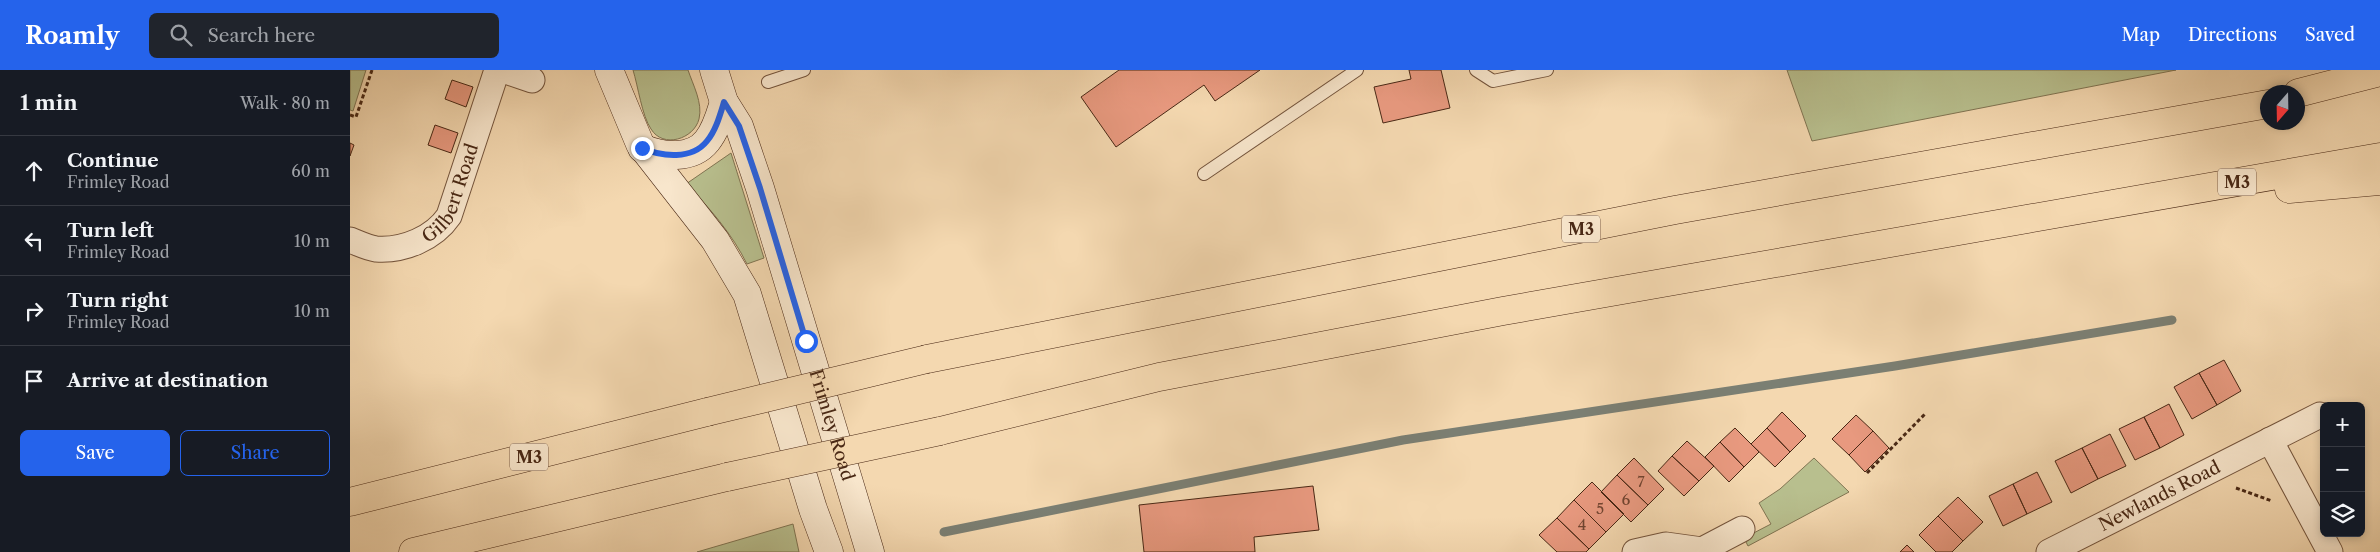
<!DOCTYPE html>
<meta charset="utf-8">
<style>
:root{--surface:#171b24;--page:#20242c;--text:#f1f3f6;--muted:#9ea1a6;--line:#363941;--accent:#2563eb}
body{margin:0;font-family:"Libre Caslon Text",serif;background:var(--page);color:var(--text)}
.controls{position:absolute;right:15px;bottom:15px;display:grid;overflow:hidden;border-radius:8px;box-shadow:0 2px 8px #0003}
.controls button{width:45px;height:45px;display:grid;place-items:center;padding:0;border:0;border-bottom:1px solid var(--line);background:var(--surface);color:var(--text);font:25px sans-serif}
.compass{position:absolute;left:1910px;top:15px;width:45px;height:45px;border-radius:50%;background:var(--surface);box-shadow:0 2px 8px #0003;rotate:200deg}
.stop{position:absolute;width:15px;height:15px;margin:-11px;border:4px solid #2563eb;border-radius:50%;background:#fff}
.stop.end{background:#2563eb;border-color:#fff;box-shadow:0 1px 5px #0008}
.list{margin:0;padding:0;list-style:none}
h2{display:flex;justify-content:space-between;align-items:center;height:65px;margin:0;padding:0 20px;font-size:21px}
h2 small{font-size:16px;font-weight:400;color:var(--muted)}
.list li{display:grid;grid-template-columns:32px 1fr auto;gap:15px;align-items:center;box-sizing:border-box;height:70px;padding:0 20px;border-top:1px solid var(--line)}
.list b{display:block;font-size:19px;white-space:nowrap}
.list p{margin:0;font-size:16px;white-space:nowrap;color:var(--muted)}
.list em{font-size:16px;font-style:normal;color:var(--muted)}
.actions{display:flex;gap:10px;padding:15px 20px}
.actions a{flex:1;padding:11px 0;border:1px solid var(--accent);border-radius:8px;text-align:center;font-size:18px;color:var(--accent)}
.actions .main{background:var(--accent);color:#fff}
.icon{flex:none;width:28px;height:28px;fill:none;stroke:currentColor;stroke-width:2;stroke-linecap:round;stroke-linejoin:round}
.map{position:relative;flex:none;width:2030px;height:482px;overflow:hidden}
header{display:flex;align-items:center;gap:30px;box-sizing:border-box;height:70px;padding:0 25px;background:var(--accent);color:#fff}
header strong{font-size:24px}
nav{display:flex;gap:28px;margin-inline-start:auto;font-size:18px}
.search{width:350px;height:45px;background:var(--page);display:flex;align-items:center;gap:12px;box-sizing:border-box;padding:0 18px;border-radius:8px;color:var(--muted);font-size:19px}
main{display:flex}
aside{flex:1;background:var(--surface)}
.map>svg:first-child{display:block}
.green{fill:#b8bf8e;stroke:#807452}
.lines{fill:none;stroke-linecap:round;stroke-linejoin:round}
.stream{stroke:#7b7f73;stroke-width:9}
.building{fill:#e8997f;stroke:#492815}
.service-casing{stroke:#74543c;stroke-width:14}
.minor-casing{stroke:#74543c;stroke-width:27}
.secondary-casing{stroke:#492815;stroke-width:29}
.motorway-casing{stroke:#492815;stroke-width:29}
.path{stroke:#492815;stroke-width:3;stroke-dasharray:4 2.5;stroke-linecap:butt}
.service{stroke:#f8e6cc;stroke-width:12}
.minor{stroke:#f8e6cc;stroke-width:25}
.secondary{stroke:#f8e6cc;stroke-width:28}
.motorway{stroke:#f4d8b0;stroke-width:28}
.motorway-bridge-casing{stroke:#492815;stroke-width:29;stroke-linecap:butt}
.motorway-bridge{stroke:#f4d8b0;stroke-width:28}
.route{stroke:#2563eb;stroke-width:6}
.labels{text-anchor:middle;stroke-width:4;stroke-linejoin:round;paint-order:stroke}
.number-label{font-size:15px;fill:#714430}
.shield{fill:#f8e6cc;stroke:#7e614c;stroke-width:1}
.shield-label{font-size:16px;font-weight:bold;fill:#492815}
.street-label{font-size:18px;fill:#492815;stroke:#f8e6cc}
</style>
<header>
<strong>Roamly</strong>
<div class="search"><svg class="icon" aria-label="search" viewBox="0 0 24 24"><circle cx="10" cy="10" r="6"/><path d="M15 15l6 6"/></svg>Search here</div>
<nav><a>Map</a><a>Directions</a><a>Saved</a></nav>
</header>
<main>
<aside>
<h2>1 min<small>Walk · 80 m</small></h2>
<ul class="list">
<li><svg class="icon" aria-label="ahead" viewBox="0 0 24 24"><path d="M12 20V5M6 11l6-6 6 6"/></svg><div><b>Continue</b><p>Frimley Road</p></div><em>60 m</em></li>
<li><svg class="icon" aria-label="left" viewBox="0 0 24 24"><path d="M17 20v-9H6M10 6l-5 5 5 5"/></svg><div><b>Turn left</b><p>Frimley Road</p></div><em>10 m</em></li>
<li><svg class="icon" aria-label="right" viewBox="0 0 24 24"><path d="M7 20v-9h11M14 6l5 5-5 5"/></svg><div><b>Turn right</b><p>Frimley Road</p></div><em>10 m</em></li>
<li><svg class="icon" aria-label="arrive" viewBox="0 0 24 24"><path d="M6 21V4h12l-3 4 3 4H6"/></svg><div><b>Arrive at destination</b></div></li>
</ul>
<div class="actions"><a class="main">Save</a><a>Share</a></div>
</aside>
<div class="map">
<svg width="2030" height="482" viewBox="0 0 2030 482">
<rect width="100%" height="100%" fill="#f4d8b0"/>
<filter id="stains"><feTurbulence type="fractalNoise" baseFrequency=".004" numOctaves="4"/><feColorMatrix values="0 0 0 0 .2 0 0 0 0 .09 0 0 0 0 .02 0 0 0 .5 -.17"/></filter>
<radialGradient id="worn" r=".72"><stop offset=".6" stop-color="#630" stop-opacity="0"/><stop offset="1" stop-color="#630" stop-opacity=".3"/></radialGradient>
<path class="green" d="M0 0H16L3 41 0 40Z
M283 0H338C343 15 353 33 349 49 344 69 313 79 301 59 292 46 288 16 283 0Z
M1437 0H1826L1462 71Z
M381 83 414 188 397 194C382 164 360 138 336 114Z
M1464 388 1499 422 1398 476 1394 468 1421 454 1409 433 1430 419Z
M443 454 449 482H347Z"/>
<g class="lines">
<path class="stream" d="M594 462 1053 370 1545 296 1822 250"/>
</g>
<path class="building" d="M769 0H910L865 31 854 15 766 77 731 27Z
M1059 0H1091L1100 38 1033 53 1024 17 1061 9Z
M102 10 123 17 116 37 95 29Z
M85 55 108 63 101 83 78 75Z
M0 73 4 75 0 86Z
M1874 290 1891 321 1867 335 1849 303Z
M1849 303 1867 335 1842 349 1824 317Z
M1819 334 1834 365 1810 378 1794 347Z
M1432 342 1456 366 1440 382 1417 358Z
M1506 345 1523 361 1499 385 1482 369Z
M1794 347 1810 378 1785 390 1769 359Z
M1385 358 1409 382 1394 397 1370 372Z
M1417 358 1440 382 1425 397 1401 374Z
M1523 361 1539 378 1515 402 1499 385Z
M1760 364 1776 396 1748 409 1732 378Z
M1337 371 1364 396 1349 411 1322 386Z
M1370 372 1394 397 1379 412 1355 387Z
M1732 378 1748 409 1721 423 1705 391Z
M1322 386 1349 411 1334 426 1308 401Z
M1284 388 1314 419 1298 435 1267 405Z
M1687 402 1702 432 1677 444 1663 414Z
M1267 405 1298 435 1281 452 1251 422Z
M1242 412 1274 444 1256 462 1224 430Z
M1663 414 1677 444 1653 456 1639 426Z
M963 416 969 460 904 467 905 482H794L789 435Z
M1608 427 1633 452 1613 471 1588 446Z
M1224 430 1256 462 1239 479 1207 448Z
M1588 446 1613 471 1602 482H1586L1569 465Z
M1207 448 1239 479 1236 482H1207L1189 465Z
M1557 475 1564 482H1550Z"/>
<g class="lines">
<defs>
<path id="service" d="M1126 0 1143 11 1197 0
M418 12 454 0
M854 104 1007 0"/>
<g id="minor">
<path d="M153 0 182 10"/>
<path id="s1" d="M0 170C8 173 18 178 26 179 54 181 84 168 99 146L147 0"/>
<path d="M1920 370 1980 482"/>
<path d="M1285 482 1316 475 1352 480 1392 459"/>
<path id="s2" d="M1699 482 1970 345"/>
</g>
<g id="secondary">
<path d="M259 0 290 74 365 170 397 224 463 439 479 482"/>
<path id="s3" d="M364 0 374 32 389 56 410 118 520 482"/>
<path d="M292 78C312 87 342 90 357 71 366 60 370 45 374 32"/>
</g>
<path id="motorway" d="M1948 23 2030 2
M1939 119 2030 111
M577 289 1325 140 1918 34
M590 361 809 307 1153 241 2030 87
M0 432 357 342
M63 482 377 407"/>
</defs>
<use href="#service" class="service-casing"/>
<use href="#minor" class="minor-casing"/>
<use href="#secondary" class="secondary-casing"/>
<use href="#motorway" class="motorway-casing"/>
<path class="path" d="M0 45 6 47 22 0
M1517 403 1575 344
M1886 418 1922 431"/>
<use href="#service" class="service"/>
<use href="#minor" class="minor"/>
<use href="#secondary" class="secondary"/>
<use href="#motorway" class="motorway"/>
<defs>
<path id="motorway-bridge" d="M357 342 577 289
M377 407 590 361"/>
</defs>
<use href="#motorway-bridge" class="motorway-bridge-casing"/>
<use href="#motorway-bridge" class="motorway-bridge"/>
</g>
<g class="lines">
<path class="route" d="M292 78C312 87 342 90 357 71 366 60 370 45 374 32L389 56 410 118 456 271"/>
</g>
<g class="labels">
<g class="number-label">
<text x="1291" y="417">7</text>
<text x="1276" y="435">6</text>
<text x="1250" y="444">5</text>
<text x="1232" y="460">4</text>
</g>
<g class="shield">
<rect x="1868" y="98.5" width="38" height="27" rx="4"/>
<rect x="1212" y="145.5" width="38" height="27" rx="4"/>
<rect x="160" y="373.5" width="38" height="27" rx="4"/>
</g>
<g class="shield-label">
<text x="1887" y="118">M3</text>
<text x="1231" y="165">M3</text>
<text x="179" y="393">M3</text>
</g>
<g class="street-label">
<text dy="6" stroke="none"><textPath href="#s1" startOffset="132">Gilbert Road</textPath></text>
<text dy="6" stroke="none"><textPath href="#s3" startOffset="375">Frimley Road</textPath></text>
<text dy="6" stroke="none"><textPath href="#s2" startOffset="124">Newlands Road</textPath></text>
</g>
</g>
<rect width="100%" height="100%" filter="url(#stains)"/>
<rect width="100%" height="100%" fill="url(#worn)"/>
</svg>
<div class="controls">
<button>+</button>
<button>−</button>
<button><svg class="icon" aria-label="layers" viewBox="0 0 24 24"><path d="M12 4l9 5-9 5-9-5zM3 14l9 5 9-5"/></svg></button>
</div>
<svg class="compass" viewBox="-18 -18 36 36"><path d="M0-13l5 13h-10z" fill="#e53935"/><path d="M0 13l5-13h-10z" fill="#9ea1a6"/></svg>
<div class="stop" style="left:456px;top:271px"></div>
<div class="stop end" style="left:292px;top:78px"></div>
</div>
</main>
